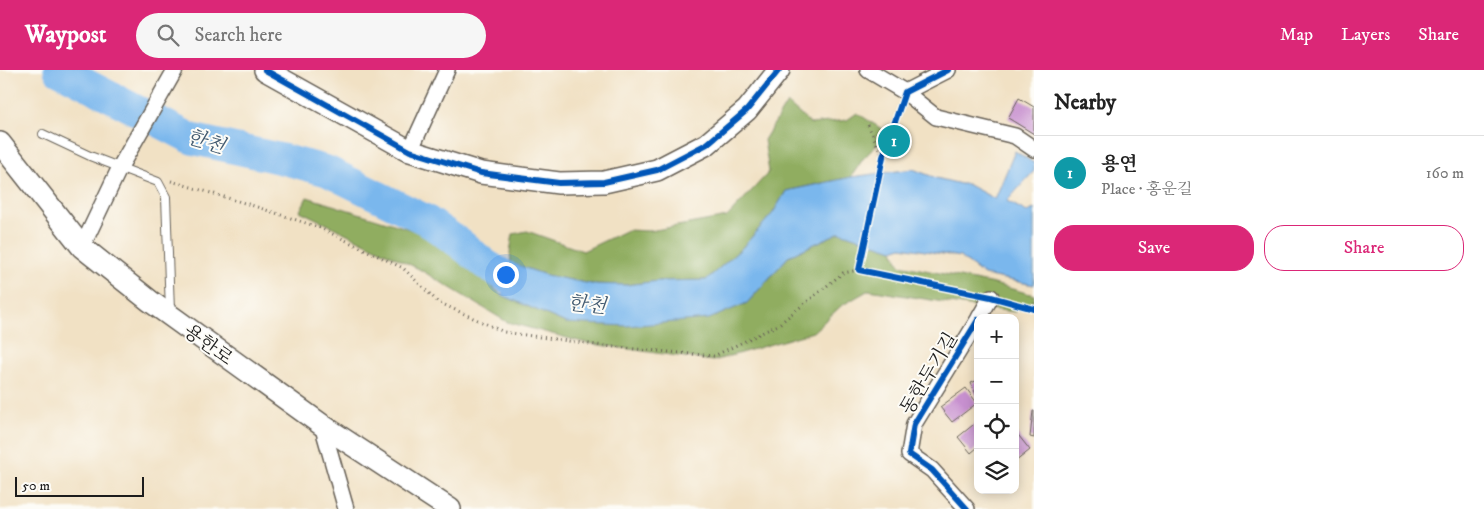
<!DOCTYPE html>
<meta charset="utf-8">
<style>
:root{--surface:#fff;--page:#f6f6f6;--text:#222;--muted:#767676;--line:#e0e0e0;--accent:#db2777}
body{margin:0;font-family:"IM FELL DW Pica","Noto Serif KR",serif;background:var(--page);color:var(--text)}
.controls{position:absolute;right:15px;bottom:15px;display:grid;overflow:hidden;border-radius:10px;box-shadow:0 2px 12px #0003}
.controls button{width:45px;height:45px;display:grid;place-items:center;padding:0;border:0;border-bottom:1px solid var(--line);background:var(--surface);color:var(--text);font:25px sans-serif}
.scale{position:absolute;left:15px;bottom:12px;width:129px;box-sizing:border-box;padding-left:5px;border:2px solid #1c1c1c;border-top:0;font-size:14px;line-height:18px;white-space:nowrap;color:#1c1c1c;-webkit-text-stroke:4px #fdfcf7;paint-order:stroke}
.you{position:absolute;left:505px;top:204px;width:18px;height:18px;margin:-12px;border:4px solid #fff;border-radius:50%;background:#1a73e8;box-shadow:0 0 0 8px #1a73e833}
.badge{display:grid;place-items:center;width:32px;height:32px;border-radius:50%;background:var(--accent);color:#fff;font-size:16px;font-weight:700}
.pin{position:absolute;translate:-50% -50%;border:2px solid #fff;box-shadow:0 1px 5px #0006}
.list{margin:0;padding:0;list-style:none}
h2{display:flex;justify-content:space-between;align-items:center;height:65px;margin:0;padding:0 20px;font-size:21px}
h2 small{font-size:16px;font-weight:400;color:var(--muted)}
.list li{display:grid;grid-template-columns:32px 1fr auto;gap:15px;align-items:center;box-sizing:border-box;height:75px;padding:0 20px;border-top:1px solid var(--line)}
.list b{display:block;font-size:19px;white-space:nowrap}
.list p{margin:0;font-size:16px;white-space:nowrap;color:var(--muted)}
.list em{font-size:16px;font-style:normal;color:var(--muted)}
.actions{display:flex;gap:10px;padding:15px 20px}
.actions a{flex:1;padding:11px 0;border:1px solid var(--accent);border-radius:20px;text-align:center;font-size:18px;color:var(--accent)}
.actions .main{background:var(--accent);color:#fff}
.icon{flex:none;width:28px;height:28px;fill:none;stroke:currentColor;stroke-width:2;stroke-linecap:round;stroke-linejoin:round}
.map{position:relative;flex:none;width:1034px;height:439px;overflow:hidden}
header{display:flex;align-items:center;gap:30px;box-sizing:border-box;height:70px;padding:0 25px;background:var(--accent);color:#fff}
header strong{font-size:24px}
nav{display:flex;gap:28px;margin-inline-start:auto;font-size:18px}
.search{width:350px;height:45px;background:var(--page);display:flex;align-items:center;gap:12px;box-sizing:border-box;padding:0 18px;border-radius:28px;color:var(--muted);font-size:19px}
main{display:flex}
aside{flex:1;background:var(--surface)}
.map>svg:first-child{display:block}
.forest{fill:#90ad60;stroke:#56643e}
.water{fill:#7ab7ed;stroke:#4b6a84}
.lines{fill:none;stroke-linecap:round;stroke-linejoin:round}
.river{stroke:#7ab7ed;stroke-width:31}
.building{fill:#c790cf}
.lane-casing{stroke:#676157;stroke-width:10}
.street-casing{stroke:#676157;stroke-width:18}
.secondary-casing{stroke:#676157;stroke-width:24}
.path{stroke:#676157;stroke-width:3;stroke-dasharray:1 4;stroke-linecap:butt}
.lane{stroke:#fff;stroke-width:8}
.street{stroke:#fff;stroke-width:15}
.secondary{stroke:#fff;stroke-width:21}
.cycleway-casing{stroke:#fdfcf7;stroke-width:9}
.cycleway{stroke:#0057b8;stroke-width:6}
.labels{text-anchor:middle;stroke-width:4;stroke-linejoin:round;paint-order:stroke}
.street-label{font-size:19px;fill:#1c1c1c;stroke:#fdfcf7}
.water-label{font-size:20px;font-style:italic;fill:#425a70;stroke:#fdfcf7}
</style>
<header>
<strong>Waypost</strong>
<div class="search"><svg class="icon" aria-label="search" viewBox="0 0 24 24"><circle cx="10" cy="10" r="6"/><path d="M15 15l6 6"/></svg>Search here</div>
<nav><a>Map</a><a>Layers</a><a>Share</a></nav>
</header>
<main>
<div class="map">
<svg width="1034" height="439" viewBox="0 0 1034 439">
<rect width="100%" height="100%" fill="#fdfcf7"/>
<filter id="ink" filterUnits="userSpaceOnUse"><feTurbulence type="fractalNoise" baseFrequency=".02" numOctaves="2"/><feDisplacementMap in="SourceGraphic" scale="10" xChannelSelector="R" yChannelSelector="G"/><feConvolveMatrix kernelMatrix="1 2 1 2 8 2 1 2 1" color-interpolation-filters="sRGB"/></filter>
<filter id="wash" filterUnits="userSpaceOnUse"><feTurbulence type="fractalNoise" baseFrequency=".0096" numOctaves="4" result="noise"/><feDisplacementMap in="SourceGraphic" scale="20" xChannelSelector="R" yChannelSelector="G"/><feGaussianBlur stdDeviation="1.12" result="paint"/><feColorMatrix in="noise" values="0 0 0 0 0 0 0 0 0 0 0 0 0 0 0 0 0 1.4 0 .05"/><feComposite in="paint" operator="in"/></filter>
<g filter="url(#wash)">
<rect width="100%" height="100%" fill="#f1e1c4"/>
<path class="forest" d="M787 33 811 54 847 50 857 43 888 63 863 89 851 107 786 121 773 143 742 178 706 210 659 211 626 215 591 214 546 205 511 193 510 182 513 164 527 161 583 181 627 160 650 161 727 147 769 102 764 70Z
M307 127 432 166 502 225 566 253 747 233 789 186 840 162 893 180 900 195 994 214 1034 225V230L1015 242 962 235 869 220 841 236 813 262 713 291 586 273 507 252 419 199 300 141Z"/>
<path class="water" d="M1015 81 1034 93V101L1007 131 1027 142 1034 139V215L984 205 960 187 902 177 893 180 840 162 789 186 747 233 709 249 627 256 566 253 502 225 510 209 511 193 546 205 591 214 626 215 658 211 706 210 742 178 773 143 786 121 851 107 913 99 936 108 961 114H967L995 129Z"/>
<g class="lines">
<path class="river" d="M59 0 192 69 286 90 327 101 426 150 462 175 485 194 510 209 548 226"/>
</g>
<g id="blocks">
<path class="building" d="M1019 28 1034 37V64L1008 48Z
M978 310V329L971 313Z
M966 318 977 333 952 352 940 337Z
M1033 341H1034V368L1030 367Z
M978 351V377L971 383 958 367Z
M1015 361 1030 380 1015 392Z"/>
</g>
</g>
<g filter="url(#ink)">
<use href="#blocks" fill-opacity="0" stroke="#676157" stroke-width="1"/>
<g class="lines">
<defs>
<path id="lane" d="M43 64 90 86 158 112 166 127 170 241"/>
<path id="street" d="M868 0 905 22 936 47 1015 66 1034 79
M905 22 948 0
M410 81 447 0
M82 177 120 97 175 0
M979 248 991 227
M322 355 346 439
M967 439 932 400 909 384 914 354 978 250"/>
<path id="secondary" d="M265 0 410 81 481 103 559 113 604 112 657 100 707 74 747 40 779 0
M0 73 82 177 150 231 322 355 450 439"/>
</defs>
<use href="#lane" class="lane-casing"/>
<use href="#street" class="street-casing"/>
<use href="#secondary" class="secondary-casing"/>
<path class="path" d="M868 55 883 87
M171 111 251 135 318 157 403 198 438 232 504 262 604 276 714 286 778 255 843 203 859 200"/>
<use href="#lane" class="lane"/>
<use href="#street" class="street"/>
<use href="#secondary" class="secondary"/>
<defs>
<path id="cycleway" d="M265 0 410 81 481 103 559 113 604 112 657 100 707 74 747 40 779 0
M948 0 905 22 883 87 859 200 991 227 1034 239
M967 439 932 400 909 384 914 354 978 250"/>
</defs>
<use href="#cycleway" class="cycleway-casing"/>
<use href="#cycleway" class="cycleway"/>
</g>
</g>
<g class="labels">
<g class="street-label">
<text transform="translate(209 274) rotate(36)" y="7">용한로</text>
<text transform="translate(928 303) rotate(-59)" y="7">동한두기길</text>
</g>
<g class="water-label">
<text transform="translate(206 71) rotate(17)" y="7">한천</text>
<text transform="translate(587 234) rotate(6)" y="7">한천</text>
</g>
</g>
</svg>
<div class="controls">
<button>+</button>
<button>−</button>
<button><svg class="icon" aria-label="locate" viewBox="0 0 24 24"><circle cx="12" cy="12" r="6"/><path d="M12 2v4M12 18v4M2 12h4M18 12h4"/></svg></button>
<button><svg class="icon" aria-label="layers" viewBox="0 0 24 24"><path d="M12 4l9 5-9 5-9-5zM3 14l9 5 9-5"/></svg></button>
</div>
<div class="scale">50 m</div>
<div class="you"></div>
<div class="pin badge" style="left:894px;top:71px;background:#0f9aa8">1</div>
</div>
<aside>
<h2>Nearby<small></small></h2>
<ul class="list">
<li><span class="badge" style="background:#0f9aa8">1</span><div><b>용연</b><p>Place · 홍운길</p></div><em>160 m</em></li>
</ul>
<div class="actions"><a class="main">Save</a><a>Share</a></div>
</aside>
</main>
